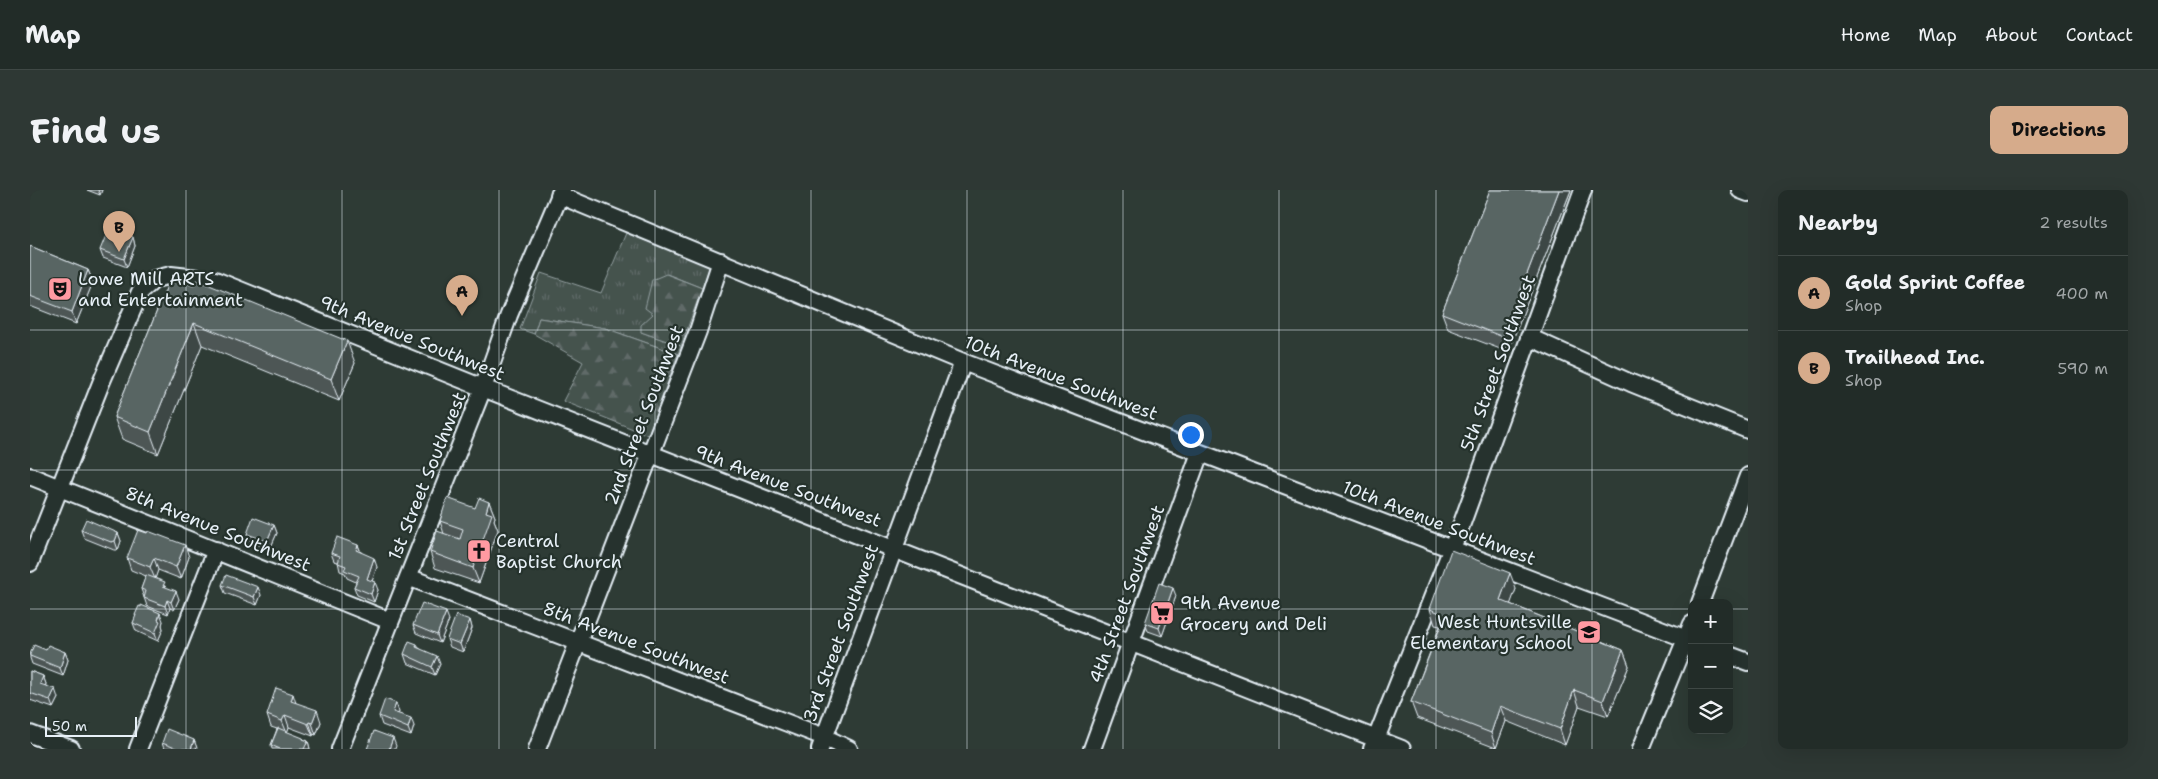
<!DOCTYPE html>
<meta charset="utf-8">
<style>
:root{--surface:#222c28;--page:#2e3834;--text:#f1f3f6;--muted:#a2a7a8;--line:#3f4845;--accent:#d6ab8b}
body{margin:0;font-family:"Shantell Sans",sans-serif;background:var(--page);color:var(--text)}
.controls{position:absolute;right:15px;bottom:15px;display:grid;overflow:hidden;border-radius:10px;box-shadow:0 5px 20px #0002}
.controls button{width:45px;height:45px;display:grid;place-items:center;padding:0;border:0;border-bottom:1px solid var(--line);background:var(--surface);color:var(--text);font:25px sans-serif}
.scale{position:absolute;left:15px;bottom:12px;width:92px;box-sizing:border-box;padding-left:5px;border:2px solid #e8f1f8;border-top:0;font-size:14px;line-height:18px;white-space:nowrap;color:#e8f1f8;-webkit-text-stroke:4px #26332d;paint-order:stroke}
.you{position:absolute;left:1160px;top:244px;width:18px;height:18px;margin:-12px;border:4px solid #fff;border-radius:50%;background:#1a73e8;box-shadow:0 0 0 8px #1a73e833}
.badge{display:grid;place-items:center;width:32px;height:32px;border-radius:50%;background:var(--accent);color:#111;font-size:16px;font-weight:700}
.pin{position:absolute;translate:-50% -41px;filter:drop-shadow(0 1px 2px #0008)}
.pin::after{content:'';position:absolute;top:26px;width:18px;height:15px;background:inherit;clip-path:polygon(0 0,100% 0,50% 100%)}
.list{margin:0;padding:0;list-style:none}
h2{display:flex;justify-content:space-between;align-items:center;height:65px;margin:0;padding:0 20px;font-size:21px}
h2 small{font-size:16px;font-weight:400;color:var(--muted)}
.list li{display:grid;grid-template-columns:32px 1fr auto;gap:15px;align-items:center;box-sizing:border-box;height:75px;padding:0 20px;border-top:1px solid var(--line)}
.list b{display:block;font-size:19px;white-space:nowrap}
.list p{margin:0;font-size:16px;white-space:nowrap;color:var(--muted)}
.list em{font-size:16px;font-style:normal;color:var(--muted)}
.icon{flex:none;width:28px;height:28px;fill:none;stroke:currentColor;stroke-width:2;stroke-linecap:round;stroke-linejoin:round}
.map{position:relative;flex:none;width:1718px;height:559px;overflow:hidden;border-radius:10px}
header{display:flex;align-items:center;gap:30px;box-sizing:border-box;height:70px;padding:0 25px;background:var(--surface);border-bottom:1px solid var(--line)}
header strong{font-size:24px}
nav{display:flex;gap:28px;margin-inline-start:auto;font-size:18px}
.intro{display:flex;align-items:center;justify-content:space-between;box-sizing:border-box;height:120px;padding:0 30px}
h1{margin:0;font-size:35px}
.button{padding:12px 22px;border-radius:10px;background:var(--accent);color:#111;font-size:18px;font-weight:700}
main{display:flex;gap:30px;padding:0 30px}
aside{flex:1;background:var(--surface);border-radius:10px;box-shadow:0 5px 20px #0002}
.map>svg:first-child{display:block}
.grass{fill:url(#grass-tufts);stroke:#96a2a3}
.forest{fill:url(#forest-firs);stroke:#96a2a3}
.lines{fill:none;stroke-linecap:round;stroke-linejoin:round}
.minor-casing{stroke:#e8f1f8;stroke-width:20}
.minor{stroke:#26332d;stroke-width:16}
.wall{fill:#4d5755;stroke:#e8f1f8}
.shaded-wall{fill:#3e4745;stroke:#e8f1f8}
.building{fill:#596563;stroke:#e8f1f8}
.grid{fill:none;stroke:#e8f1f8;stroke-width:1;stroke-opacity:0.55}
.labels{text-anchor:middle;stroke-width:4.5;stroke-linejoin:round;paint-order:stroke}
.poi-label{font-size:18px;fill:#e8f1f8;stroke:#26332d;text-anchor:start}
.street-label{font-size:18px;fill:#e8f1f8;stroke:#26332d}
</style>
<header>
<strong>Map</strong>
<nav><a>Home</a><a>Map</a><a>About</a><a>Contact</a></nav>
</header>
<div class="intro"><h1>Find us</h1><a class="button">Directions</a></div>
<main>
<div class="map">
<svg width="1718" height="559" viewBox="0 0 1718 559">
<defs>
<pattern id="grass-tufts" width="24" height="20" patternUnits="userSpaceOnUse" patternTransform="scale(1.25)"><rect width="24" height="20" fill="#45524e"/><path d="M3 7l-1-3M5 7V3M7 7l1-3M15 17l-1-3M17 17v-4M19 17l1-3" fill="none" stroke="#606b68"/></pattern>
<pattern id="forest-firs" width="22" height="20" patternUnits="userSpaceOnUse" patternTransform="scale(1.25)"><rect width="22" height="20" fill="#45524e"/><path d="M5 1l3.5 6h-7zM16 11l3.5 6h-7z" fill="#606b68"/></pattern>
</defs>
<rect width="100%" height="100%" fill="#2e3b35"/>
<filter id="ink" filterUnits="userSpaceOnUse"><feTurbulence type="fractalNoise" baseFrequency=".02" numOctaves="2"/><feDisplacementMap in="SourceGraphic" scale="10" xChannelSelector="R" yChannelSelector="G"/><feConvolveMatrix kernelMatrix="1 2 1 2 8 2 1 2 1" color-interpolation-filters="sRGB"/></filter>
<g filter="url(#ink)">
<path class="grass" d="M596 43 680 76 672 98 637 84 623 124 611 142 651 156 648 164 575 138 509 128 504 144 490 139 511 83 571 103Z"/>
<path class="forest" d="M636 84 672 98 651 156 611 142V135L623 124 615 118 622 90Z
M509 128 575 138 648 164 618 245 533 211 553 172 504 144Z"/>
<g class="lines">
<defs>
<path id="minor" d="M1710 0 1718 3
M529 5 933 172 1662 451
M1499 147 1601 193 1718 240
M0 286 360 431
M0 373 71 193 110 102 125 89 141 85 185 90 453 198 1372 559
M378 387 794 547 819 559
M1670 413 1718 286
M1699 465 1718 472
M0 544 41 559
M108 559 186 360
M310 559 453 198 479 125 532 0
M507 559 668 141 691 71
M790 559 933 172
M1062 559 1170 263
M1342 559 1432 333 1553 0
M1611 559 1662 434"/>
</defs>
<use href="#minor" class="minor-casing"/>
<use href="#minor" class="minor"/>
</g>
<path class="wall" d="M57 0H72L70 5Z
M1460 0H1541L1478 162 1418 139 1412 123Z
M103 47 105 56 97 77 73 68 70 60Z
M0 56 58 80 63 92 46 134 0 116Z
M139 91 325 173 309 211 172 155 128 264 92 249 84 227Z
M459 312 465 327 464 330 468 340 449 393 405 378 400 362 414 344 410 331 445 318Z
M244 335 247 343 240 359 220 352 217 344Z
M51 340 88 343 91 351 88 360H84L54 348Z
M328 355 331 362 347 377 342 391 348 400 344 412 327 405 324 397 326 392 317 388 315 383 310 381 308 372 304 371 301 363Z
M159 367 151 389 128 380 125 388 136 397 149 409 144 420 140 418 138 424 117 416 111 399 116 386 101 380 97 368Z
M192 395 231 405 227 415 195 403Z
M1486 399 1480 414 1593 460 1599 476 1578 526 1549 516 1535 555 1476 531 1466 558 1387 528 1381 512 1410 436 1405 435 1400 419Z
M1146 406 1132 446 1118 441 1115 433Z
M105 425 133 431 132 435 133 439 128 451 106 441 103 433 106 427Z
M419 430 410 453 386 443 383 435Z
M440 430 442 438 433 462 420 457 417 449Z
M387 454 388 457 410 474 405 485 377 473 374 464Z
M16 460 35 462 38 470 33 486 2 474 0 468V464Z
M0 481 13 486 16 494 15 496 28 508 23 518 0 510Z
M266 513 291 532 286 545 283 544V546L259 537 257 542 278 551 280 559H242L241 555 247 539 241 537 237 525Z
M369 522 368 524 384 536 381 546 352 535 349 526Z
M164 550 167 559H134L132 553Z"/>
<path class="shaded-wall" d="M68 0H72L70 5Z
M1529 0H1541L1478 162 1473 147Z
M103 47 105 56 97 77 94 69Z
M58 80 63 92 46 134 42 122Z
M164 133 172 155 128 264 120 242Z
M317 151 325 173 309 211 301 189Z
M459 312 465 327 464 330 468 340 449 393 443 378 456 322Z
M244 335 247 343 240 359 237 351Z
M88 343 91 351 88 360 85 351Z
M155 355 159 367 151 389 146 377Z
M328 355 331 363 326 360Z
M124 368 128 380 125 389 120 377Z
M344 368 347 377 340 397 337 389Z
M1480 383 1486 399 1476 426 1470 410Z
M345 392 348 400 344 412 341 404Z
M228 397 231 405 227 415 224 407Z
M1143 398 1146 406 1132 446 1129 438Z
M146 401 149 409 144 420 141 412Z
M137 410 140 418 138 424 135 416Z
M416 422 419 430 410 453 407 445Z
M130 423 133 431 132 435 133 439 128 451 125 443 128 430Z
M440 430 442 438 433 462 430 454Z
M1593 460 1599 476 1578 526 1573 511Z
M35 462 38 470 33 486 30 478Z
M407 466 410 474 405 485 402 477Z
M13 486 16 494 13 502 10 494Z
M25 499 28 508 23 518 20 510Z
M1544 500 1549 516 1535 555 1530 539Z
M263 504 267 516 261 511Z
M366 513 369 522 366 530 363 522Z
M1470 516 1476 531 1466 558 1461 543Z
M287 520 291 532 286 545 282 533Z
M255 525 259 537 257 543 252 531Z
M381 528 384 536 381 546 378 538Z
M279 532 283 544V546L278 534Z
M273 548 276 555 278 551 280 559H274L273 549Z
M363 548 366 556 365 559H359Z
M164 550 167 558 161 559Z"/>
<path class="building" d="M1460 0H1529L1473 147 1412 123Z
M79 38 103 47 94 69 70 60Z
M0 56 58 80 42 122 0 106Z
M146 89 164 96 167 90 317 151 301 189 164 133 120 242 84 227 139 91 144 93Z
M417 308 445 318 449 308 459 312 456 322 462 324 443 378 400 362 407 341 430 349 433 339 410 331Z
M223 327 244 335 237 351 217 344Z
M56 329 88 343 85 351 81 352 51 340Z
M108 340 117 343 118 341 155 355 146 377 124 368 120 377 97 368Z
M307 347 328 355 326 360 344 368 337 389 345 392 341 404 324 397 329 386 314 380 316 376 308 373 310 366 301 363Z
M1421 360 1480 383 1470 410 1593 460 1573 511 1544 500 1530 539 1470 516 1461 543 1381 512 1415 425 1400 419Z
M116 385 135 392 133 396 146 401 141 412 137 410 135 416 114 408 116 401 111 399Z
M196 385 228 397 224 407 192 395Z
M1129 393 1143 398 1129 438 1115 433Z
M392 413 416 422 407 445 383 435Z
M111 415 130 423 128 430 130 431 125 443 103 433 106 425H105L109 416 111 417Z
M426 425 440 430 430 454 417 449Z
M379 451 387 454 386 457 407 466 402 477 374 464Z
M4 455 16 460 18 455 35 462 30 478 0 466V464Z
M0 481 13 486 10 494 25 499 20 510 0 503Z
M246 498 263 504 261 511 287 520 282 533 279 532 278 534 255 525 252 531 237 525Z
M355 509 366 513 363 522 381 528 378 538 349 526Z
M248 538 273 548V549L278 551 274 559H250L241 555Z
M137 539 164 550 161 559H148L132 553Z
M344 541 363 548 359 559H337Z"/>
</g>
<path class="grid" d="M156 0V559M312 0V559M469 0V559M625 0V559M781 0V559M937 0V559M1093 0V559M1249 0V559M1406 0V559M1562 0V559M0 140H1718M0 280H1718M0 419H1662M1699 419H1718"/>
<defs>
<symbol id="theatre-square" viewBox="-11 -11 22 22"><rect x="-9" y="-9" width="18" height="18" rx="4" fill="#ff9aa2" stroke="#26332d"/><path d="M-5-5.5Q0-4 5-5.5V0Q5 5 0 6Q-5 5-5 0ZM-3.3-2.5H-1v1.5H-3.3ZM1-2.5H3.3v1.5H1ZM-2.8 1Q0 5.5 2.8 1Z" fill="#111"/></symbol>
<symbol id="church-square" viewBox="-11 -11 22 22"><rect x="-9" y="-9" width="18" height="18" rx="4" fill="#ff9aa2" stroke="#26332d"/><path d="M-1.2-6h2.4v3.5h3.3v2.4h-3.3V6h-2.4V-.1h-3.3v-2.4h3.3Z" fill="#111"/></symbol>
<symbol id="supermarket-square" viewBox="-11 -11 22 22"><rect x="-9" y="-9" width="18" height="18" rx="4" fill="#ff9aa2" stroke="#26332d"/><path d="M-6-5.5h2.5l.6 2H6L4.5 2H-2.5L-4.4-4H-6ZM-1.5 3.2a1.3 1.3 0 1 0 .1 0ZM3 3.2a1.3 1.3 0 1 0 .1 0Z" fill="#111"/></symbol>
<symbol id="school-square" viewBox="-11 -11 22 22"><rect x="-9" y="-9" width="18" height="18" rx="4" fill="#ff9aa2" stroke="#26332d"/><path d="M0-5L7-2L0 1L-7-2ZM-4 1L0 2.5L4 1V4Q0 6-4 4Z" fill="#111"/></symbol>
</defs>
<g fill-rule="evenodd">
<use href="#theatre-square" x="16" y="85" width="28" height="28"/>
<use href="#church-square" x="435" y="347" width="28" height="28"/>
<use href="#supermarket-square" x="1118" y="409" width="28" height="28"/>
<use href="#school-square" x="1545" y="428" width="28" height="28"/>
</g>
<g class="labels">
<g class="poi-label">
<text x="48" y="95">Lowe Mill ARTS<tspan x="48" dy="21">and Entertainment</tspan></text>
<text x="466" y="357">Central<tspan x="466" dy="21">Baptist Church</tspan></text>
<text x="1150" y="419">9th Avenue<tspan x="1150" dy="21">Grocery and Deli</tspan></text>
<text x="1542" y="438" text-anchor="end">West Huntsville<tspan x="1542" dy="21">Elementary School</tspan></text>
</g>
<g class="street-label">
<text transform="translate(382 148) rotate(22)" y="6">9th Avenue Southwest</text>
<text transform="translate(1468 173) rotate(-70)" y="6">5th Street Southwest</text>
<text transform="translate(1031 188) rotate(21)" y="6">10th Avenue Southwest</text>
<text transform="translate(614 225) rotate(-69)" y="6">2nd Street Southwest</text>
<text transform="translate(397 286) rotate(-68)" y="6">1st Street Southwest</text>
<text transform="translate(758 296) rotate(21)" y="6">9th Avenue Southwest</text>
<text transform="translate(1409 333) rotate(21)" y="6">10th Avenue Southwest</text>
<text transform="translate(188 339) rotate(22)" y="6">8th Avenue Southwest</text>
<text transform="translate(1097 404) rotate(-70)" y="6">4th Street Southwest</text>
<text transform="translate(811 443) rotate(-70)" y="6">3rd Street Southwest</text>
<text transform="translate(606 453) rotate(21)" y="6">8th Avenue Southwest</text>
</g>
</g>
</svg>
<div class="controls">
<button>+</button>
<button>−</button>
<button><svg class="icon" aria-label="layers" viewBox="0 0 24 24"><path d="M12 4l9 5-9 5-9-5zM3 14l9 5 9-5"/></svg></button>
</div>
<div class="scale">50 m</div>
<div class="you"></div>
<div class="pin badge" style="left:432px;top:126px">A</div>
<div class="pin badge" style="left:89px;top:62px">B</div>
</div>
<aside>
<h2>Nearby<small>2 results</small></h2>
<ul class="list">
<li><span class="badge">A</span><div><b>Gold Sprint Coffee</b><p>Shop</p></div><em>400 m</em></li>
<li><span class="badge">B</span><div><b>Trailhead Inc.</b><p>Shop</p></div><em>590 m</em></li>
</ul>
</aside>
</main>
